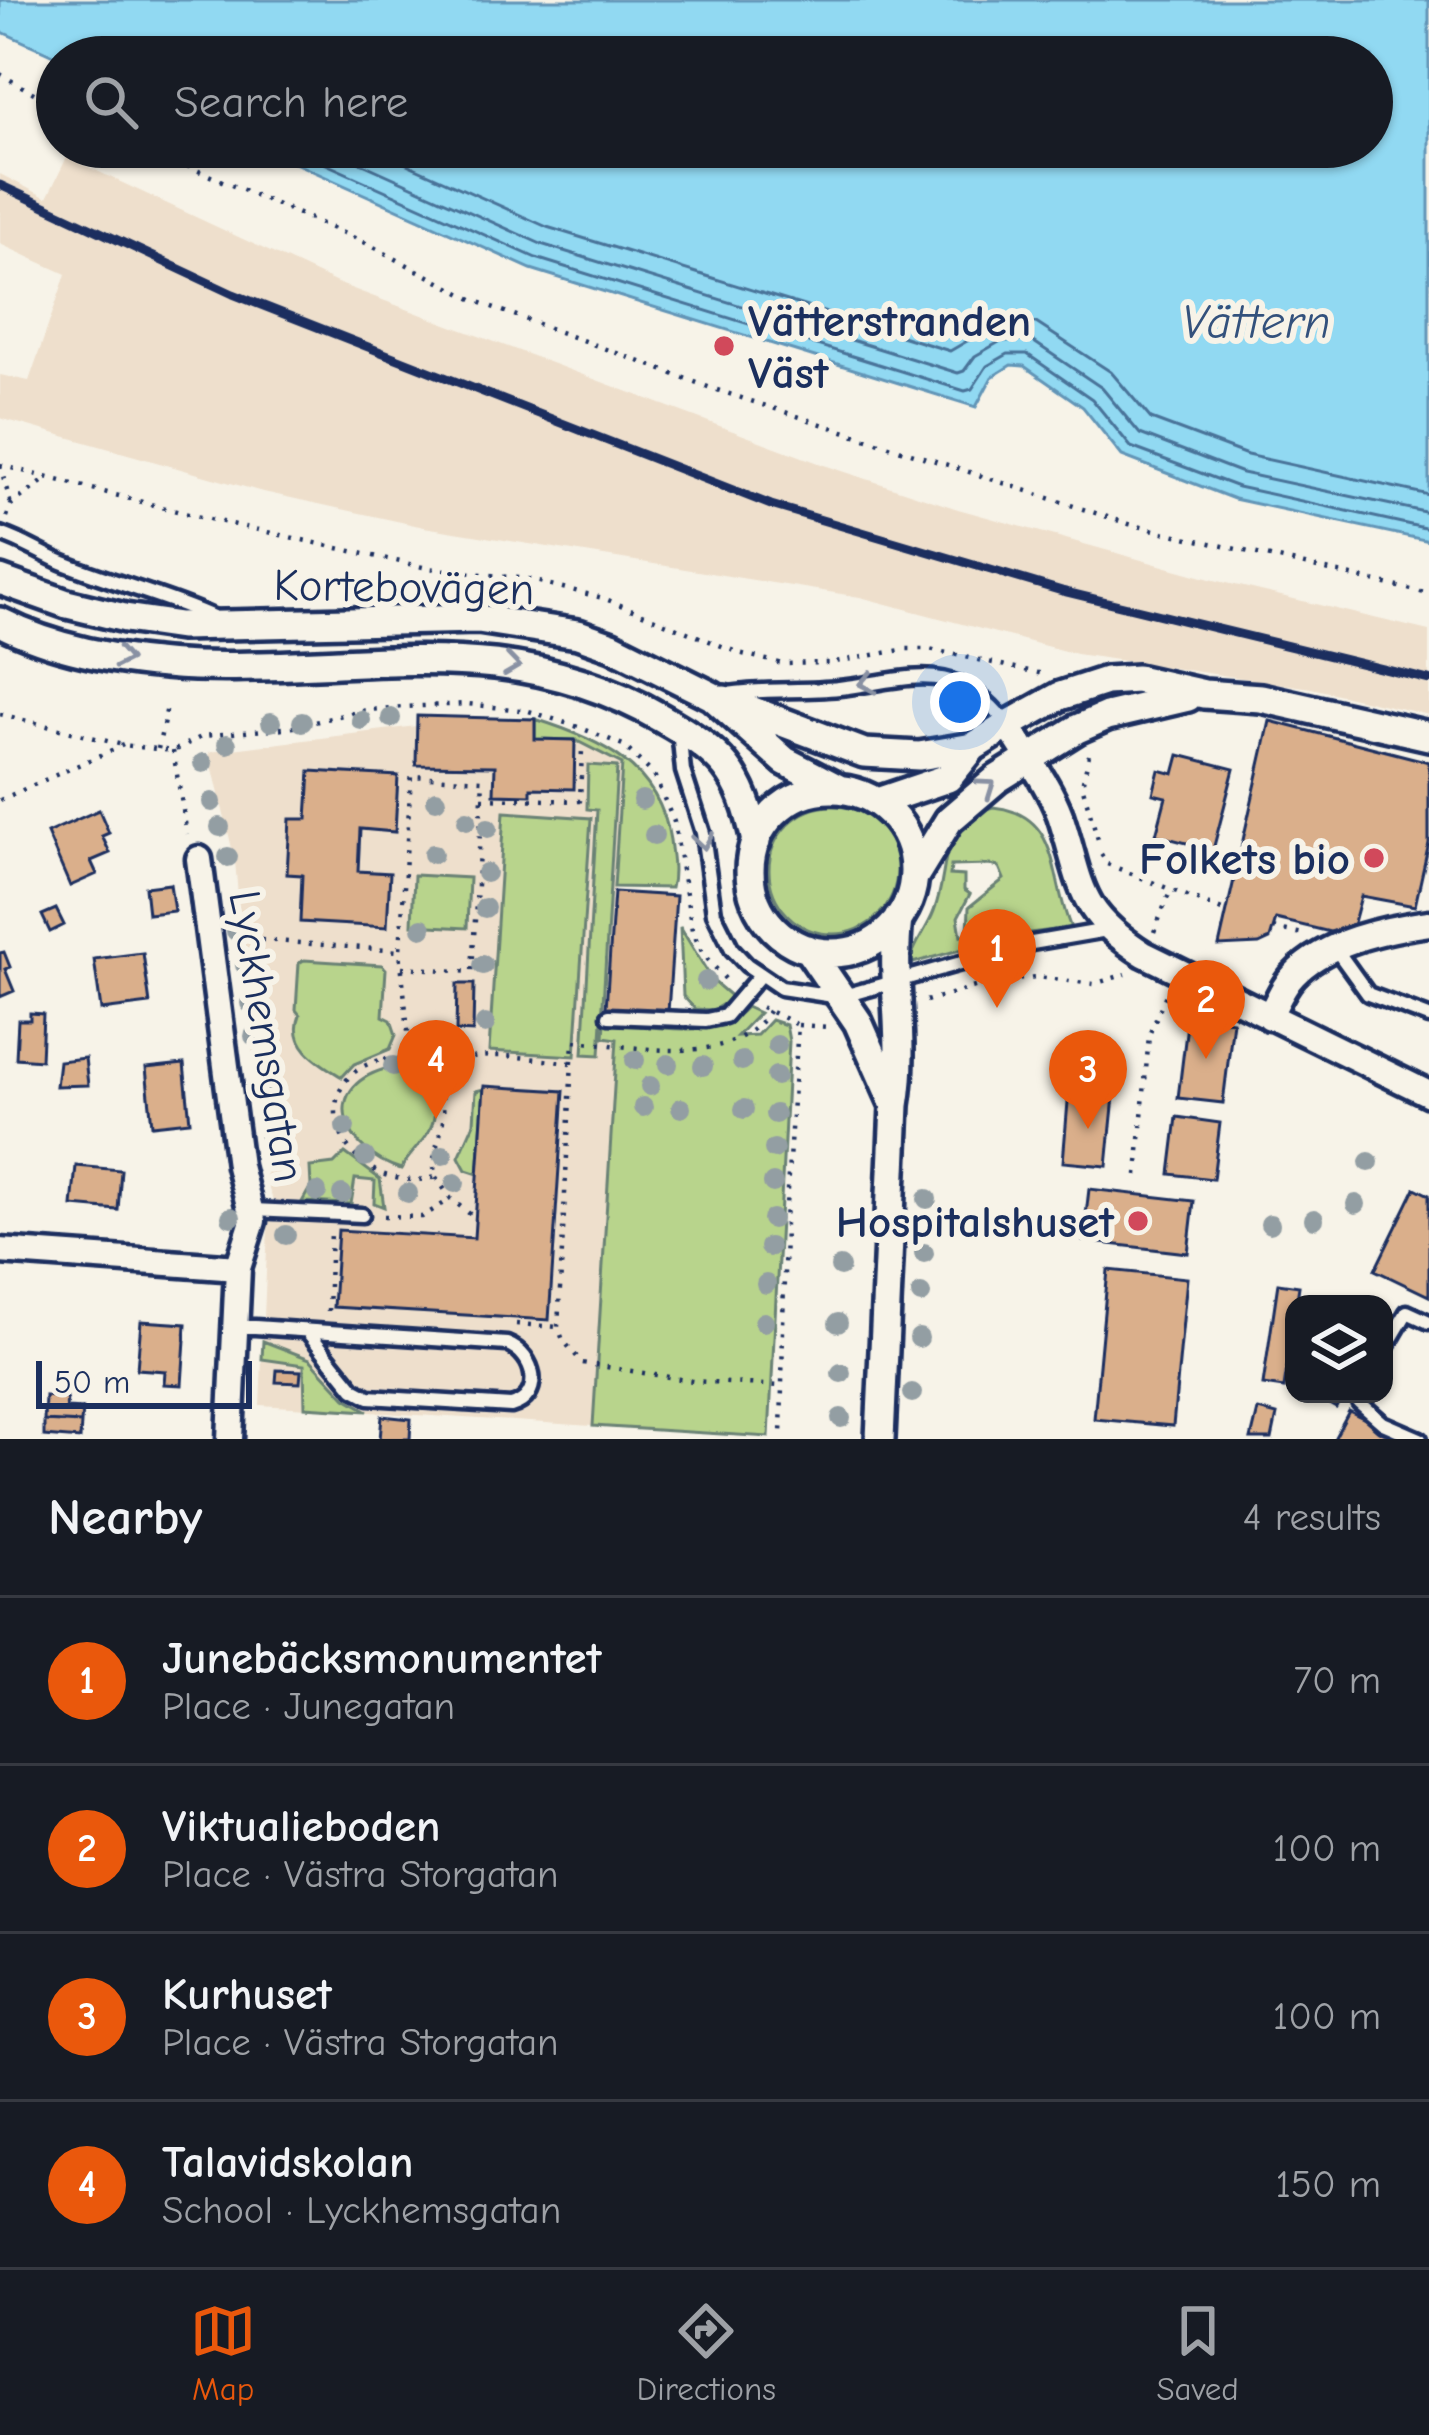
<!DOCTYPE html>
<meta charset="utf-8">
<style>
:root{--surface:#171b24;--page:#242831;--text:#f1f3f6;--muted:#9ea1a6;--line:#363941;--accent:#ea580c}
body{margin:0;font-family:"Comic Neue",sans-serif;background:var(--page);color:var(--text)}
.controls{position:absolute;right:36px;bottom:36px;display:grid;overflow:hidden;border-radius:24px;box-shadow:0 3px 9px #0004}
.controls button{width:108px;height:108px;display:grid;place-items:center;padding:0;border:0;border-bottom:3px solid var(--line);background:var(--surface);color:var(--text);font:60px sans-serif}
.scale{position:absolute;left:36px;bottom:30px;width:216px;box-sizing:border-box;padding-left:12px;border:6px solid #1b2f5e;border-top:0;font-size:33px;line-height:42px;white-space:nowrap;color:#1b2f5e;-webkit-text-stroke:9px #f7f3e8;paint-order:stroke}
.you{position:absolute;left:960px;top:702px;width:42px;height:42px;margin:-30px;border:9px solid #fff;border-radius:50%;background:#1a73e8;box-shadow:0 0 0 18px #1a73e833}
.badge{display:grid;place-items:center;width:78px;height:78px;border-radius:50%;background:var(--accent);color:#fff;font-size:39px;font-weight:700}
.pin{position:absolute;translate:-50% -99px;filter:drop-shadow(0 3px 6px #0008)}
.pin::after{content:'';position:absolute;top:63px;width:42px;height:36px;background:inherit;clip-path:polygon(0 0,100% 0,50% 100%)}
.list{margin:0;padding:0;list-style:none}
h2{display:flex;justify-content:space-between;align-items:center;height:156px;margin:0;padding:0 48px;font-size:51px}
h2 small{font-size:39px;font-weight:400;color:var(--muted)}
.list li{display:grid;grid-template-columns:78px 1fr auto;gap:36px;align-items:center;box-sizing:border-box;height:168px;padding:0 48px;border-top:3px solid var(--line)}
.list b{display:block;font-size:45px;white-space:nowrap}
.list p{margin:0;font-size:39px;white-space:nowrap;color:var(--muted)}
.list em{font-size:39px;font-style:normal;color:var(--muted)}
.icon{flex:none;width:66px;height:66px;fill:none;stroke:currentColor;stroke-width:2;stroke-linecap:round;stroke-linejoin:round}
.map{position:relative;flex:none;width:1429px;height:1439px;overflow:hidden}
.search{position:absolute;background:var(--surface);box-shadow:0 3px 9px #0004;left:36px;right:36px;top:36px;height:132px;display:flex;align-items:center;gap:30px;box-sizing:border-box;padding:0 42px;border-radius:66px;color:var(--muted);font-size:45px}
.sheet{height:828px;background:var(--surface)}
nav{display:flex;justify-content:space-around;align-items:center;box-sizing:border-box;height:168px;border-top:3px solid var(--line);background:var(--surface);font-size:33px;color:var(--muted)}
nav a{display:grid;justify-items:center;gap:6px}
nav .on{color:var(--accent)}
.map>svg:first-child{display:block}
.built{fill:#eedfcc}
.green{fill:#b8d48c;stroke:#6a8275;stroke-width:3;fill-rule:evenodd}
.water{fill:#91d9f2;stroke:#6295b7;stroke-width:3}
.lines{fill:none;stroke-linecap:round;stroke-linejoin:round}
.shore{stroke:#4a7399;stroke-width:3}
.building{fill:#daaf8b;stroke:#1b2f5e;stroke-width:3}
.service-casing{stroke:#1b2f5e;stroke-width:21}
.minor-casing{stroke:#1b2f5e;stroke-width:33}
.tertiary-casing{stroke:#1b2f5e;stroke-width:36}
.path{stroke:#1b2f5e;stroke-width:4.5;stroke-dasharray:3 9;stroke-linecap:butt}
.service{stroke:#f7f3e8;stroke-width:12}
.minor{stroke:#f7f3e8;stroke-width:24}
.tertiary{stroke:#f7f3e8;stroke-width:27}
.rail{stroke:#1b2f5e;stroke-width:9}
.tree{fill:#939ea3}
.oneway{stroke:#8991a3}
.poi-dot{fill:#d1495b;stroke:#f7f3e8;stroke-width:4.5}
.labels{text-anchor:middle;stroke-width:12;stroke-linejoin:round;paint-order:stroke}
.poi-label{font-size:45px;font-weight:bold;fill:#1b2f5e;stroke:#f7f3e8;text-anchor:end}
.street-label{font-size:45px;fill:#1b2f5e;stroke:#f7f3e8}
.water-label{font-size:48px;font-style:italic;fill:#33517c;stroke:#f7f3e8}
</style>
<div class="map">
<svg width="1429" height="1439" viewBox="0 0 1429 1439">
<rect width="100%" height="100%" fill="#f7f3e8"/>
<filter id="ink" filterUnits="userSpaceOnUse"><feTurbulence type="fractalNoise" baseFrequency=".00833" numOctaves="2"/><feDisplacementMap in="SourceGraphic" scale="24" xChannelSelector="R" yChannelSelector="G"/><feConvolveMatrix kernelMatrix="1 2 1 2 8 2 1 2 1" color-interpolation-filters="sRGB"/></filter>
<g filter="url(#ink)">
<path class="built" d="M67 157 337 283 824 465 958 509 1210 579 1429 631V715L1311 688 1076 654 860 597 424 527 259 491 0 418V375L29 381 66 274 0 244V174L47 198Z
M417 716 535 719V739L575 740 623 764 614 891 676 896 668 1010 606 1009 604 1037 617 1038 592 1426 260 1405 268 1228 273 1200 268 1187 247 1001 235 861 209 752 416 726Z"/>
<path class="green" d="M535 719C599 739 659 766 670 840 672 856 675 873 671 888L614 887 622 764 575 740 535 739Z
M588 765 617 767 600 1055 583 1054 597 810 587 809Z
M769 870a64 64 0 1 1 128 0a64 64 0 1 1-128 0Z
M993 807C1062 814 1049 877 1071 928L1013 935 909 964C914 943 927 930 934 911 951 868 935 822 993 807ZM990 865 999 867 1004 879 969 907 968 933 961 936 958 917 970 894 964 890V876L950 875 951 866Z
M504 812 591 818 575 1056 489 1051Z
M414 875 469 878 467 928 412 925Z
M680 927 713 981 733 998 713 1010 695 1009 683 996Z
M304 960 382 965 386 969 383 1016 391 1020 396 1035 390 1049 354 1064 342 1077C319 1063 288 1046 300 1015L296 1010 299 963Z
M746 1007 759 1013 737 1036 757 1035 771 1020 786 1025 789 1041 769 1437 593 1426 617 1039 604 1037 605 1022C648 1025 715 1043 746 1007Z
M385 1069C414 1072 446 1096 430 1129 423 1143 409 1154 401 1169 346 1153 316 1089 385 1069Z
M484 1089 478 1174 466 1170 459 1157 474 1123 476 1091Z
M345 1153 380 1179 384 1207 374 1203 375 1181 355 1179 351 1204 302 1202 311 1186 310 1167 334 1164Z
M263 1341 310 1359 346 1398 368 1411 305 1407 304 1365 262 1359Z"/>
<path class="water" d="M0 0H1429V541L1234 499 1122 456 1083 407 1024 366 1011 365 992 377 976 407 531 269 259 147H1372V57H58L0 31Z"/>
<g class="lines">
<path class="shore" d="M288 147 536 258 965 391 972 389 987 366 1008 354H1027L1092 399 1131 447 1238 487 1429 529
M325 147 541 244 958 373 964 371 975 356 1001 341 1031 340 1102 388 1140 434 1242 473 1429 513
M369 147 547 227 950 351 998 323H1036L1111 372 1151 419 1247 455 1429 495"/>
</g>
<path class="building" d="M417 716 535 719V739L575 740 574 789 531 788V795L494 794 495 766 416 765Z
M1270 721 1429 762V843L1415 906 1361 896 1353 926 1330 932 1276 919 1270 939 1259 944 1219 946Z
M1179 755 1234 769 1213 850 1156 835 1166 797 1153 794 1159 770 1174 774Z
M310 771 398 776 395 832 360 829 358 871 390 873 387 927 300 922 302 875 287 874 290 819H307Z
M99 810 109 833 102 836 110 853 91 861 97 874 70 886 47 833Z
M170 884 174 911 148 914 145 887Z
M614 892 676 896 668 1012 606 1008Z
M56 909 64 925 50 932 42 915Z
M4 952 10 967 5 969 14 991 0 997V953Z
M143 953 150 1004 101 1010 94 959Z
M457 984H474L473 1032 456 1031Z
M30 1013 43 1014 41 1060 16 1058 18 1020H30Z
M1188 1016 1233 1021 1223 1103 1178 1098Z
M85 1058 88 1085 56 1086 59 1061Z
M184 1064 190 1121 152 1125 146 1068Z
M484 1086 564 1091 549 1320 333 1307 338 1230 474 1238Z
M1069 1090 1114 1096 1107 1166 1063 1162Z
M1177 1117 1220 1123 1213 1179 1170 1174Z
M76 1166 121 1170 118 1210 72 1206Z
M1415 1188 1429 1195V1296L1375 1270Z
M1089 1189 1194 1201 1188 1253 1083 1241Z
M1108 1270 1187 1278 1173 1426 1094 1419Z
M1278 1283 1299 1286 1284 1388 1263 1385Z
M141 1321 186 1324 182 1385 164 1384 165 1371 137 1369Z
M277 1370 301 1371 300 1383 276 1382Z
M1311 1394H1343L1336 1408Z
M45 1396 67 1398 66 1408 82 1409 81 1423 44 1421Z
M1258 1410 1277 1415 1272 1439H1251Z
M1349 1411 1405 1439H1334Z
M382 1416 411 1419 410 1439H380Z
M44 1421 81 1423 80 1439 44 1436Z"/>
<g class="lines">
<defs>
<path id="service" d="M0 534C22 541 40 553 61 562 112 583 165 595 215 618
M728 694C765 688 802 692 839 688 910 680 954 656 1007 724
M679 729 683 771 703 833 714 913 732 949 747 965 781 988 840 997 1032 943 1107 930
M1335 948 1368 994 1429 1017
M609 1016 706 1020 725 1016 760 975
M253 1210 362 1215
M235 1327H255L507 1344C536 1355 544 1397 511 1406L369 1397 354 1389 307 1331
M1384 1351 1407 1312 1429 1322
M1363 1394 1359 1402 1383 1423 1420 1439"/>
<path id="minor" d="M1008 725C1025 754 1048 783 1060 815 1083 884 1075 910 1144 954L1429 1094
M199 859 239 1166 253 1221 238 1268 230 1439
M1269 1017C1277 1002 1283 986 1294 975 1326 941 1385 929 1429 923
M0 1251 238 1268"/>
<path id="tertiary" d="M0 580 67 604 125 618 180 626 478 619 578 634 612 646 712 696 785 761 839 789
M0 622C58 652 131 663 195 666 364 672 505 628 661 718 722 752 742 773 756 842
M724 700 864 753 919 756 973 747
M750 871a82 82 0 1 1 164 0a82 82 0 1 1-164 0Z
M877 802 948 778 973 747 1008 725 1060 696 1106 681 1137 679 1204 694 1261 698 1429 736
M914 877 949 820 997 779 1077 729 1107 716 1188 697
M808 949 858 1022 893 1101
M880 1439 895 1105C906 1039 890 985 898 919"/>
</defs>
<use href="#service" class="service-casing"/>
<use href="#minor" class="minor-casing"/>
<use href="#tertiary" class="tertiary-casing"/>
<path class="path" d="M0 74 57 106
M143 147 364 242 476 301 711 388 1129 524 1429 594
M0 465 196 516 427 568 527 579 603 598 739 653 783 664 830 663 906 649H929L1043 674
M0 465 11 505
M7 517 11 505 45 480
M0 714 123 745 173 751 203 736 294 727 359 711 402 707 468 704 529 711 581 728 623 745 654 775 674 822 692 930 703 954 728 982
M158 749 168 702
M173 751 187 834
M1089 755 1082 785 1099 843
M482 798 580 801 582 749
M0 800 123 745
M1101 854 1107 864 1227 912
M1273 928 1303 934
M1154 932 1170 892
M237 938 399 951
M402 967 472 972 483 780 411 776 400 951 409 1041 404 1060
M926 1001 999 980 1037 977 1094 984 1126 974
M761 1007 798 1025 785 1220 781 1439
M769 1011C732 1071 633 1045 573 1041L558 1327 563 1340 582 1363 693 1381 782 1386
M798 1025 828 1027
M384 1059C418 1061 447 1083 443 1120 441 1142 429 1153 436 1177 343 1200 293 1079 384 1059Z
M430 1079C467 1043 524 1059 571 1063
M1137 1175 1149 1035 1167 992
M436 1177 451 1199 476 1219
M384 1216 422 1217 451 1199
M328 1311 331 1232
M516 1324 558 1327"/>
<use href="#service" class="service"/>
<use href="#minor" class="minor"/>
<use href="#tertiary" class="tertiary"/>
<path class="rail" d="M0 185 233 294 771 505 1062 591 1429 680"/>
</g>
<g class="tree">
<circle cx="391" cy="718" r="10"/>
<circle cx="361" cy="720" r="10"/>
<circle cx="271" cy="722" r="10"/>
<circle cx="302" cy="722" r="10"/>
<circle cx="227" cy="744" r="10"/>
<circle cx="203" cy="763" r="10"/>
<circle cx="436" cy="800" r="10"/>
<circle cx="642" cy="800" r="10"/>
<circle cx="212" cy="802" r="10"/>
<circle cx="467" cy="820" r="10"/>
<circle cx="220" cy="827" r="10"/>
<circle cx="488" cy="828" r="10"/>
<circle cx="654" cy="835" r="10"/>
<circle cx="433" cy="854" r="10"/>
<circle cx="228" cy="857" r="10"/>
<circle cx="486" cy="873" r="10"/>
<circle cx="485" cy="908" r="10"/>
<circle cx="422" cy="928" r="10"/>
<circle cx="236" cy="931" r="10"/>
<circle cx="245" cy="965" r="10"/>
<circle cx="483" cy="965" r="10"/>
<circle cx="706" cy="981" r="10"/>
<circle cx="250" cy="1003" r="10"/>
<circle cx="485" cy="1024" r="10"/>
<circle cx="254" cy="1036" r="10"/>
<circle cx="777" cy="1045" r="10"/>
<circle cx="443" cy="1059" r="10"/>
<circle cx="635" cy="1060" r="10"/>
<circle cx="742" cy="1061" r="10"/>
<circle cx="668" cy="1064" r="10"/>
<circle cx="393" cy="1066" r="10"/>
<circle cx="703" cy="1066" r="10"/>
<circle cx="776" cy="1076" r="10"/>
<circle cx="650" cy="1086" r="10"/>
<circle cx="265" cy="1088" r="10"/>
<circle cx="643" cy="1107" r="10"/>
<circle cx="681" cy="1108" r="10"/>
<circle cx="744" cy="1109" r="10"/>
<circle cx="775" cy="1114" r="10"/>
<circle cx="270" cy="1115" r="10"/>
<circle cx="345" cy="1127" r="10"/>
<circle cx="269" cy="1139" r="10"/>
<circle cx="774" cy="1149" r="10"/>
<circle cx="443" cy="1155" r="10"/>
<circle cx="365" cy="1157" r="10"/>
<circle cx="1369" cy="1162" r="10"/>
<circle cx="455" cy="1183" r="10"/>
<circle cx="773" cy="1183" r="10"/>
<circle cx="317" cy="1192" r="10"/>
<circle cx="408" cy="1193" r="10"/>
<circle cx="342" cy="1194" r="10"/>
<circle cx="927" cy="1199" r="10"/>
<circle cx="1356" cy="1204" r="10"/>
<circle cx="231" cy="1217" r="10"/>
<circle cx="772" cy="1219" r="10"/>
<circle cx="1314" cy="1219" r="10"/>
<circle cx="1270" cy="1224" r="10"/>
<circle cx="286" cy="1235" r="10"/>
<circle cx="769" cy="1247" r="10"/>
<circle cx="924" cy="1253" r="10"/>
<circle cx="840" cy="1267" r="10"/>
<circle cx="766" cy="1284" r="10"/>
<circle cx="921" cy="1294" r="10"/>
<circle cx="764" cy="1322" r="10"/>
<circle cx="838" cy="1323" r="10"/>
<circle cx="919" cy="1338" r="10"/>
<circle cx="841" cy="1373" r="10"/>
<circle cx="912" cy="1393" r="10"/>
<circle cx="841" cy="1418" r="10"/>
</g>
<defs><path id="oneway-chevron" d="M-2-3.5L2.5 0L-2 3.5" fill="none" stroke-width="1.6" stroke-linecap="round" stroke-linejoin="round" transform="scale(3)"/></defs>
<g class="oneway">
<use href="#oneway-chevron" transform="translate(123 658) rotate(11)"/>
<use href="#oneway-chevron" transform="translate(512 665) rotate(8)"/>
<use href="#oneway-chevron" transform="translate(867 683) rotate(169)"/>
<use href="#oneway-chevron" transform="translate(987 787) rotate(-35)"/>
<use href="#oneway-chevron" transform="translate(703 841) rotate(81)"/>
</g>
</g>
<g class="poi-dot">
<circle cx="724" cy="346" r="12"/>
<circle cx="1374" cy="858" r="12"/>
<circle cx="1138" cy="1221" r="12"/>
</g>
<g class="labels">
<g class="poi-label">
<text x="748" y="336" text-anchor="start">Vätterstranden<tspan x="748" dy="52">Väst</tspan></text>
<text x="1350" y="874">Folkets bio</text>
<text x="1114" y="1237">Hospitalshuset</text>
</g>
<g class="street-label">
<text transform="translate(404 586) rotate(1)" y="16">Kortebovägen</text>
<text transform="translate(268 1036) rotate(81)" y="16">Lyckhemsgatan</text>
</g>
<g class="water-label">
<text x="1256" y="338">Vättern</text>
</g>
</g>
</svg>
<div class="controls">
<button><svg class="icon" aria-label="layers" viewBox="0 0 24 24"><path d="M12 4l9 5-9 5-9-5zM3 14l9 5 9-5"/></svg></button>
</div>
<div class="scale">50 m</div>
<div class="you"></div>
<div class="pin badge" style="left:997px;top:1008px">1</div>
<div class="pin badge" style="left:1206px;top:1059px">2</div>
<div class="pin badge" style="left:1088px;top:1129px">3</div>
<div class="pin badge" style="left:436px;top:1119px">4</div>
<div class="search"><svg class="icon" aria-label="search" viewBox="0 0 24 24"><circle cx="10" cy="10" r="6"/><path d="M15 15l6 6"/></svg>Search here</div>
</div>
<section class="sheet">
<h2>Nearby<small>4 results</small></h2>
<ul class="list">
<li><span class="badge">1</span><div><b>Junebäcksmonumentet</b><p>Place · Junegatan</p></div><em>70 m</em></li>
<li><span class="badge">2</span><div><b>Viktualieboden</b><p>Place · Västra Storgatan</p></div><em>100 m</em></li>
<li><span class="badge">3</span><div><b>Kurhuset</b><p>Place · Västra Storgatan</p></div><em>100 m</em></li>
<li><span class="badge">4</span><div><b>Talavidskolan</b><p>School · Lyckhemsgatan</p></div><em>150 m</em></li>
</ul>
</section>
<nav>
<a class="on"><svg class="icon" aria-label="map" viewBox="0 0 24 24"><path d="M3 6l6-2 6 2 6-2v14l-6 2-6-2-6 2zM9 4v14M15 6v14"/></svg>Map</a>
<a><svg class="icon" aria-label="directions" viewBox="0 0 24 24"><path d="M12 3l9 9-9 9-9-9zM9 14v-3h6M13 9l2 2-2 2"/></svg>Directions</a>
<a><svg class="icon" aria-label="saved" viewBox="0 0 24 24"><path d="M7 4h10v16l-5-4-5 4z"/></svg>Saved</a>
</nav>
